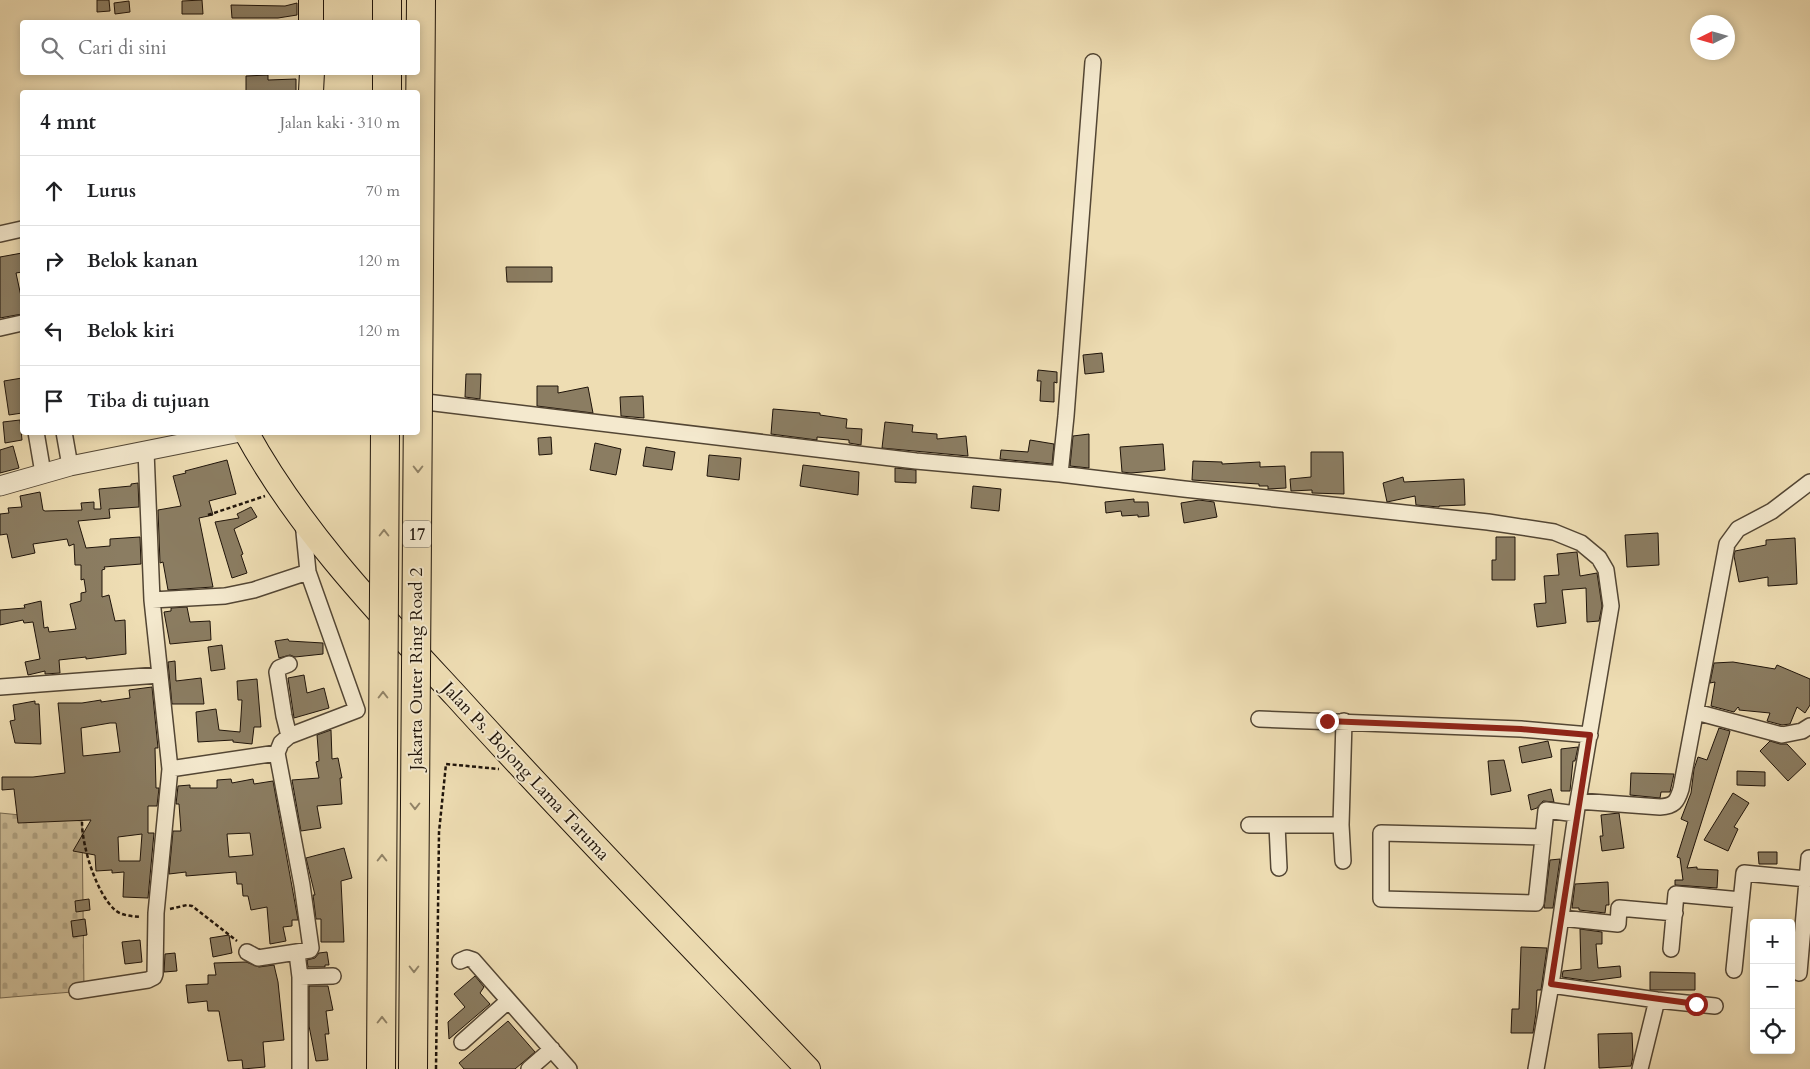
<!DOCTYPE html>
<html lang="id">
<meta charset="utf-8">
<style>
:root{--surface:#fff;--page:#f2f2f2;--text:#202124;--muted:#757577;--line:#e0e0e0}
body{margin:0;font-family:Cardo,serif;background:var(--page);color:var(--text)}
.controls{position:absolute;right:15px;bottom:15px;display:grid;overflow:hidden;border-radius:5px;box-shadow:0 2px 8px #0003}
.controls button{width:45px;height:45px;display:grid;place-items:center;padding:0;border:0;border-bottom:1px solid var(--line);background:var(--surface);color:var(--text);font:25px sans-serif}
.compass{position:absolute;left:1690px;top:15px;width:45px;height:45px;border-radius:50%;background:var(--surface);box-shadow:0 2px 8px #0003;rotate:265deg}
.stop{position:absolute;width:15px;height:15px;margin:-11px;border:4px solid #8f2418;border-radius:50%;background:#fff}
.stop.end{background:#8f2418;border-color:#fff;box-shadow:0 1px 5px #0008}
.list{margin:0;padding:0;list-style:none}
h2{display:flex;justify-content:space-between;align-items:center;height:65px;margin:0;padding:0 20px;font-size:21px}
h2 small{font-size:16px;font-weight:400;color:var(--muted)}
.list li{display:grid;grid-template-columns:32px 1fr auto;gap:15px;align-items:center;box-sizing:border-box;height:70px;padding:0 20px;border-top:1px solid var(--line)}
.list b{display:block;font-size:19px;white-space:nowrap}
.list em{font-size:16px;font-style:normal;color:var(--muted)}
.icon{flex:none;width:28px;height:28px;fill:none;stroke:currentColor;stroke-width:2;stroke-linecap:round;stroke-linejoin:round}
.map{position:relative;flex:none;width:1810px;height:1069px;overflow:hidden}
.search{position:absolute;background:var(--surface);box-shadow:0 2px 8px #0003;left:20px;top:20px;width:400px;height:55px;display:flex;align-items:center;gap:12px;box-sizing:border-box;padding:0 18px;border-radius:5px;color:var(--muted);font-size:19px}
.panel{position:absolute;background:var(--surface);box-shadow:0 2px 8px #0003;left:20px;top:90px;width:400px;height:345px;border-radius:5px}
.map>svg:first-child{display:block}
.cemetery{fill:url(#cemetery-stones);stroke:#756850}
.building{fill:#8b7d62;stroke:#1f140a;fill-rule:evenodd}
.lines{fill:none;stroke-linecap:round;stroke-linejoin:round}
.minor-casing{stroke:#534634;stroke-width:18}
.tertiary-casing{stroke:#534634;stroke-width:21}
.primary-casing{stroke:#1f140a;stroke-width:26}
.motorway-casing{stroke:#1f140a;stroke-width:30}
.path{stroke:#1f140a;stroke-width:2.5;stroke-dasharray:4 2.5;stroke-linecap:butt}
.minor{stroke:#f4e9ce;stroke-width:15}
.tertiary{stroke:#f4e9ce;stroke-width:19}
.primary{stroke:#eeddb3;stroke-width:24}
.motorway{stroke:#eeddb3;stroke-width:28}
.motorway-bridge-casing{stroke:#1f140a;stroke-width:30;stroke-linecap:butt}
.motorway-bridge{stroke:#eeddb3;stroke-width:28}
.oneway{stroke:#918367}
.route{stroke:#8f2418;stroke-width:6}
.labels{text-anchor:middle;stroke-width:4;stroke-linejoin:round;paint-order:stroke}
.shield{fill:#f4e9ce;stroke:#5f5445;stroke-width:1}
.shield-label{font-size:16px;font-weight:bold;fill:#1f140a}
.street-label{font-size:18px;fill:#1f140a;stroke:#f4e9ce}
</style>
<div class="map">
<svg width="1810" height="1069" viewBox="0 0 1810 1069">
<defs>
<pattern id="cemetery-stones" width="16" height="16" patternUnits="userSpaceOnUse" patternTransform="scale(1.25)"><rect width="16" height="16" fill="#cbbb96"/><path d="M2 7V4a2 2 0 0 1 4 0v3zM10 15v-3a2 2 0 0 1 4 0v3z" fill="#aea080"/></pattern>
</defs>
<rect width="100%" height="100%" fill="#eeddb3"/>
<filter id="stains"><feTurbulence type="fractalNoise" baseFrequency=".004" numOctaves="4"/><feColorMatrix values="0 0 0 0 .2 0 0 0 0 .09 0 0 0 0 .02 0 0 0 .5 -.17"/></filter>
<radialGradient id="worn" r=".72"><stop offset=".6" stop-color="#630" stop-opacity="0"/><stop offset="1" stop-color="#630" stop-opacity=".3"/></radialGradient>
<path class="cemetery" d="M0 813 82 821 84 991 0 998Z"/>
<path class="building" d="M97 0H109L110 11 97 12Z
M202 0 203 14H182V1Z
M129 1 130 12 115 14 114 3Z
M297 3V15L278 18H232L231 5 285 6Z
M268 75V80L296 79V92H246V76Z
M22 253V272L16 273 22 301V314L0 318V257Z
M506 267H552V282H507Z
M1102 353 1104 372 1085 374 1083 355Z
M1038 370 1057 372V383L1054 382V402L1040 401 1041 381H1037Z
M466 374H481L480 399 465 397Z
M22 378V413L9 415 4 381Z
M537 386H558V393L588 387 593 413 537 406Z
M643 396 644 418 621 416 620 397Z
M773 409 820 413V415L847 419 846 428 862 429 861 445 849 443V440L817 437V440L771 434Z
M20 420 22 440 5 443 3 422Z
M885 422 913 425 912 432 937 434V439L966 436 968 456 882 448Z
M1089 434V468L1070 466 1073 436Z
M551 437 552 454 539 455 538 438Z
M1030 440 1054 444 1052 464 1000 459 1001 450 1028 452Z
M595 443 621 449 616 475 590 470Z
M1163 444 1165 470 1131 473 1122 472 1120 447Z
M13 446 19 468 0 473V450Z
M646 447 675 452 672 470 643 466Z
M1311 452H1343L1344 494 1312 493V490L1291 491 1290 479 1311 477Z
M709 455 741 458 739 480 707 476Z
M227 460 236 494 209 501 213 515 199 518 213 587 168 590 163 562 160 563 158 510 181 506 173 476 186 473 185 471Z
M1193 461 1222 462V464L1260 462V467L1285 466 1286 488 1268 489V486H1259V484L1192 480Z
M803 465 859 472 858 495 800 486Z
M895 468 916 470V483L895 482Z
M1403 477 1404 482 1464 479 1465 505 1439 506V507L1416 505 1415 496 1387 502 1383 483Z
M138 483 139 507 109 509 110 518 78 521 86 548 110 546V539L140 537 141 564 104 567 105 569 102 570V597L109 595 115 621 125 620 126 654 86 659V657L59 660 60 673 45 674V671L28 675 25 662 40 659 33 622 24 623 23 620 0 625V610L25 608 24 605 41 601 44 628 48 627 49 632 76 629 70 604 81 601V593L86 592 84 579 81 580V565H75L74 544 69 546 67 539 33 544 35 553 12 558 7 534 0 535V514L9 513 8 508 22 507 20 496 40 492 43 510 45 511 82 510 81 503 94 502V509H101L99 489 131 486V484Z
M973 486 1001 489 999 511 971 508Z
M1134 499V502H1148L1149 516 1138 517V515L1122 516 1121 511 1106 513 1105 502Z
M1199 500 1214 502 1217 517 1184 523 1181 503Z
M251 507 257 517 234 529 243 554 241 555 247 573 232 578 215 522 239 518 237 514Z
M1658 533 1659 565 1627 567 1625 535Z
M1496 537H1515V580H1492V560H1496Z
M1795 538 1797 584 1768 586V577L1739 582 1734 556 1735 551 1766 545V540Z
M1577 552 1580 576 1597 573 1602 606 1599 621 1587 622 1586 588 1562 590 1566 623 1537 627 1534 604 1546 603 1544 576 1559 575 1557 554Z
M187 607 190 622 210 621 211 640 170 644 164 612 171 611V608Z
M288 639 289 641 323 643V654L295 657 290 655 279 658 275 641Z
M222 645 225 669 211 671 208 647Z
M175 661 176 681 201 678 204 704H172L168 662Z
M1733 662 1775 669 1777 665 1810 679V705L1805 713 1797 707 1790 724 1782 725 1767 721 1770 713 1739 710V708L1738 707 1734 712 1711 706 1715 682 1710 683 1714 663Z
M304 675 307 693 324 688 329 708 294 718 288 678Z
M257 679 261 727H254L252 744 233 742V740L198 742 196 712 216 709 219 730 240 732 242 700H238L237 681Z
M152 687 158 748H155L156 788H159L157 806H148V833H154L148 898 123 897 124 872 112 873V870L96 871 95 855 73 851 91 820 18 823 14 789 2 790V777H33L65 773 58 703H82L101 700V702L130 698 129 690ZM110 723H116L120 752 83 756 81 728ZM142 834 140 861H119L118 837Z
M35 701V704H39L41 744 15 743 10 721 15 720 13 705Z
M1719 728 1730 731 1729 735 1687 868 1697 867V869L1718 870 1717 888 1675 885V880H1683L1680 858 1677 857 1688 822 1681 819 1691 793 1694 769 1698 757 1707 760Z
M331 730 332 759 338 758 342 778H340L342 804 317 806 321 828 301 831 292 780 319 778 316 762 319 761 317 735Z
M1548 741 1552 757 1522 763 1519 747Z
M1770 741 1780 744H1787L1806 764 1788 781 1760 751Z
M1578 747 1575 761H1573L1570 791H1561V749Z
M1504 760 1511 791 1491 795 1488 761Z
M1737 771 1765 772V786L1737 785Z
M1631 773 1674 774 1670 792H1661L1660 798 1630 795Z
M231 779 232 783 253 779 254 784 273 781 298 920H292V926L283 927 286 941 270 944 267 907 251 910 248 896H243L242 884H237L236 872 186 876V872L169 874 173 831H181L179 804H176L178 786 190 785V788H217V780ZM250 833 253 855 229 857 227 834Z
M1551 789 1554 802 1543 801 1537 808 1531 810 1528 795Z
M1733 793 1749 803 1734 827 1738 829 1728 851 1704 840Z
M1619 813 1624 848 1602 851 1600 836H1603L1601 815Z
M344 848 352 878 341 881 344 942H321V919H316L313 895H315L306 858Z
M1758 852H1777V864H1759Z
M1560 859 1553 908H1544L1550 860Z
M1608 882 1609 905H1606L1605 913 1579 910V908H1572L1575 884Z
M89 899 90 910 76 912 75 901Z
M85 919 87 935 73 937 71 921Z
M1580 929 1602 932V944H1596L1598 968 1620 966 1621 977 1590 981 1562 977 1563 971 1581 969Z
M229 935 232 953 213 957 210 938Z
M140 940 142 962 125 964 122 942Z
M1521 947 1547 948 1541 990H1537L1536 1013 1533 1033H1511L1512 1009H1519Z
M327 952 329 965H325V967H308L307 960 315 958 319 953Z
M175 953 177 971 164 972 165 954Z
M246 962 259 967 274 965 278 982 284 1040 263 1042 265 1067 243 1069 242 1060 228 1061 219 1011H208L207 1001 188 1003 186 985 208 984V975H216L214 963Z
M1650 972 1695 973V990H1650Z
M475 976 484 987 480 993 490 1004 449 1039 448 1022 465 1007 454 994Z
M309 986H328L333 1010 326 1011 329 1034H325L328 1060 316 1061 309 1026Z
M508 1021 535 1052 515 1069H464L459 1063Z
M1632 1033 1633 1057 1631 1066 1599 1068 1598 1034Z"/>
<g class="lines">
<defs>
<path id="minor" d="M0 234 22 229
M0 328 22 323
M418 401 916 461 1060 474 1184 489 1488 522 1554 532 1581 543 1599 558 1606 570 1611 606 1578 801 1551 985 1536 1069
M36 432 43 473
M64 432 70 466
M1060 474 1066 416 1093 62
M152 600 225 596 254 590 308 572
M289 664 279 668 277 672 284 716 289 736
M0 687 159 675
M1696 712 1782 735 1802 731 1810 726
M1259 719 1521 729 1590 735
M170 769 277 753
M1578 801 1660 807C1674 806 1677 802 1681 789L1727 544 1738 529 1772 511 1810 482
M1249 825H1341
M1277 825 1279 868
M1543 837 1381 833V899L1536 903 1546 810 1576 814
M1343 861 1341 825 1344 721
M1561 918 1618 924 1619 908 1675 913
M1671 949 1676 894 1741 900
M247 952 258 958 310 950 311 948 302 885 277 753 281 743 289 736 357 710 308 572 303 522
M297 953 300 977V1069
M460 961 467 958 473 960 569 1069
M1734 970 1744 873 1807 879
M1799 973 1809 858
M300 977 333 976
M1551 985 1657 1000 1715 1006
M77 991 148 980 154 977 155 974 156 913 170 769 152 600 146 451
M462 1042 508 1001
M529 1069 552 1049
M1640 1069 1657 1000"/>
<path id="tertiary" d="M0 486 70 466 240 432"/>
<path id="primary" d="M311 0V22
M311 92 312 72
M246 432C300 531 380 614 456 696 571 823 690 945 808 1069"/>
<path id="motorway" d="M387 22V0
M387 92V72"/>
</defs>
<use href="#minor" class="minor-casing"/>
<use href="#tertiary" class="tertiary-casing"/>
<use href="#primary" class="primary-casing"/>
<use href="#motorway" class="motorway-casing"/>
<path class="path" d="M208 515 265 496
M82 822C82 846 96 893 115 910 122 916 132 916 141 917
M170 909 187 905 192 906 237 941
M436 1069 439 832 446 764 499 769"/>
<use href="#minor" class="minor"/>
<use href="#tertiary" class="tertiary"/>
<use href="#primary" class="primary"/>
<use href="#motorway" class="motorway"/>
<defs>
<path id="motorway-bridge" d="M381 1069 385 432
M413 1069 421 0"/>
</defs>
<use href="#motorway-bridge" class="motorway-bridge-casing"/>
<use href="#motorway-bridge" class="motorway-bridge"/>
</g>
<defs><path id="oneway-chevron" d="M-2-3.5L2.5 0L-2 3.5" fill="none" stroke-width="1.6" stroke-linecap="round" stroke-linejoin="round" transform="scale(1.25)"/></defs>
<g class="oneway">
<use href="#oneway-chevron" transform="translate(418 469) rotate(90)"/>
<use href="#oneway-chevron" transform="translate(384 533) rotate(-90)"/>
<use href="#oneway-chevron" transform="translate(383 695) rotate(-90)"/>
<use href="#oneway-chevron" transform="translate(415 806) rotate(90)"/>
<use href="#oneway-chevron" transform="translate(382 858) rotate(-90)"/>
<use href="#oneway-chevron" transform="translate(414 969) rotate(90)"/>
<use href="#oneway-chevron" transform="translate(382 1020) rotate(-90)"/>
</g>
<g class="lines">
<path class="route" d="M1327 721 1521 729 1590 735 1551 984 1696 1004"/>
</g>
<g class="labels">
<rect class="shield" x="403" y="520.5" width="28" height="27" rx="4"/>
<g class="shield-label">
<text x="417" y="540">17</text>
</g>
<g class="street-label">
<text transform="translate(416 669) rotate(-90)" y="6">Jakarta Outer Ring Road 2</text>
<text transform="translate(526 771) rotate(47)" y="6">Jalan Ps. Bojong Lama Taruma</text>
</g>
</g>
<rect width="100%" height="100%" filter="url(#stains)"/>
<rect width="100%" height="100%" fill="url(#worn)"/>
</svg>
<div class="controls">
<button>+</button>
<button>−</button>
<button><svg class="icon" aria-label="locate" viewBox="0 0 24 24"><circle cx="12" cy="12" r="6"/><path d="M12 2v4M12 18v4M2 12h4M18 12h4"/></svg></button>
</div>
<svg class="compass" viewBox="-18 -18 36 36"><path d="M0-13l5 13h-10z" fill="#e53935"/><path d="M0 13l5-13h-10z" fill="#757577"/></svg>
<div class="stop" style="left:1696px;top:1004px"></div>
<div class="stop end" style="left:1327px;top:721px"></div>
<div class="search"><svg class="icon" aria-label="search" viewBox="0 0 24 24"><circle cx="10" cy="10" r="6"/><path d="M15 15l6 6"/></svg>Cari di sini</div>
<section class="panel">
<h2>4 mnt<small>Jalan kaki · 310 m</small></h2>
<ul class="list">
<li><svg class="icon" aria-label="ahead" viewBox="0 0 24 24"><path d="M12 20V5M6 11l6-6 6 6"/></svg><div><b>Lurus</b></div><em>70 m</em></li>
<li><svg class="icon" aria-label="right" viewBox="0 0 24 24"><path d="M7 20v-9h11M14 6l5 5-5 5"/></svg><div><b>Belok kanan</b></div><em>120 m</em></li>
<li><svg class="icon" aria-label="left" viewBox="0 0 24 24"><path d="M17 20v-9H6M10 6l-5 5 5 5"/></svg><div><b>Belok kiri</b></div><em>120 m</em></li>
<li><svg class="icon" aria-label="arrive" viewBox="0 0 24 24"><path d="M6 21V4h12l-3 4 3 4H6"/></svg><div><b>Tiba di tujuan</b></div></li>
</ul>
</section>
</div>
